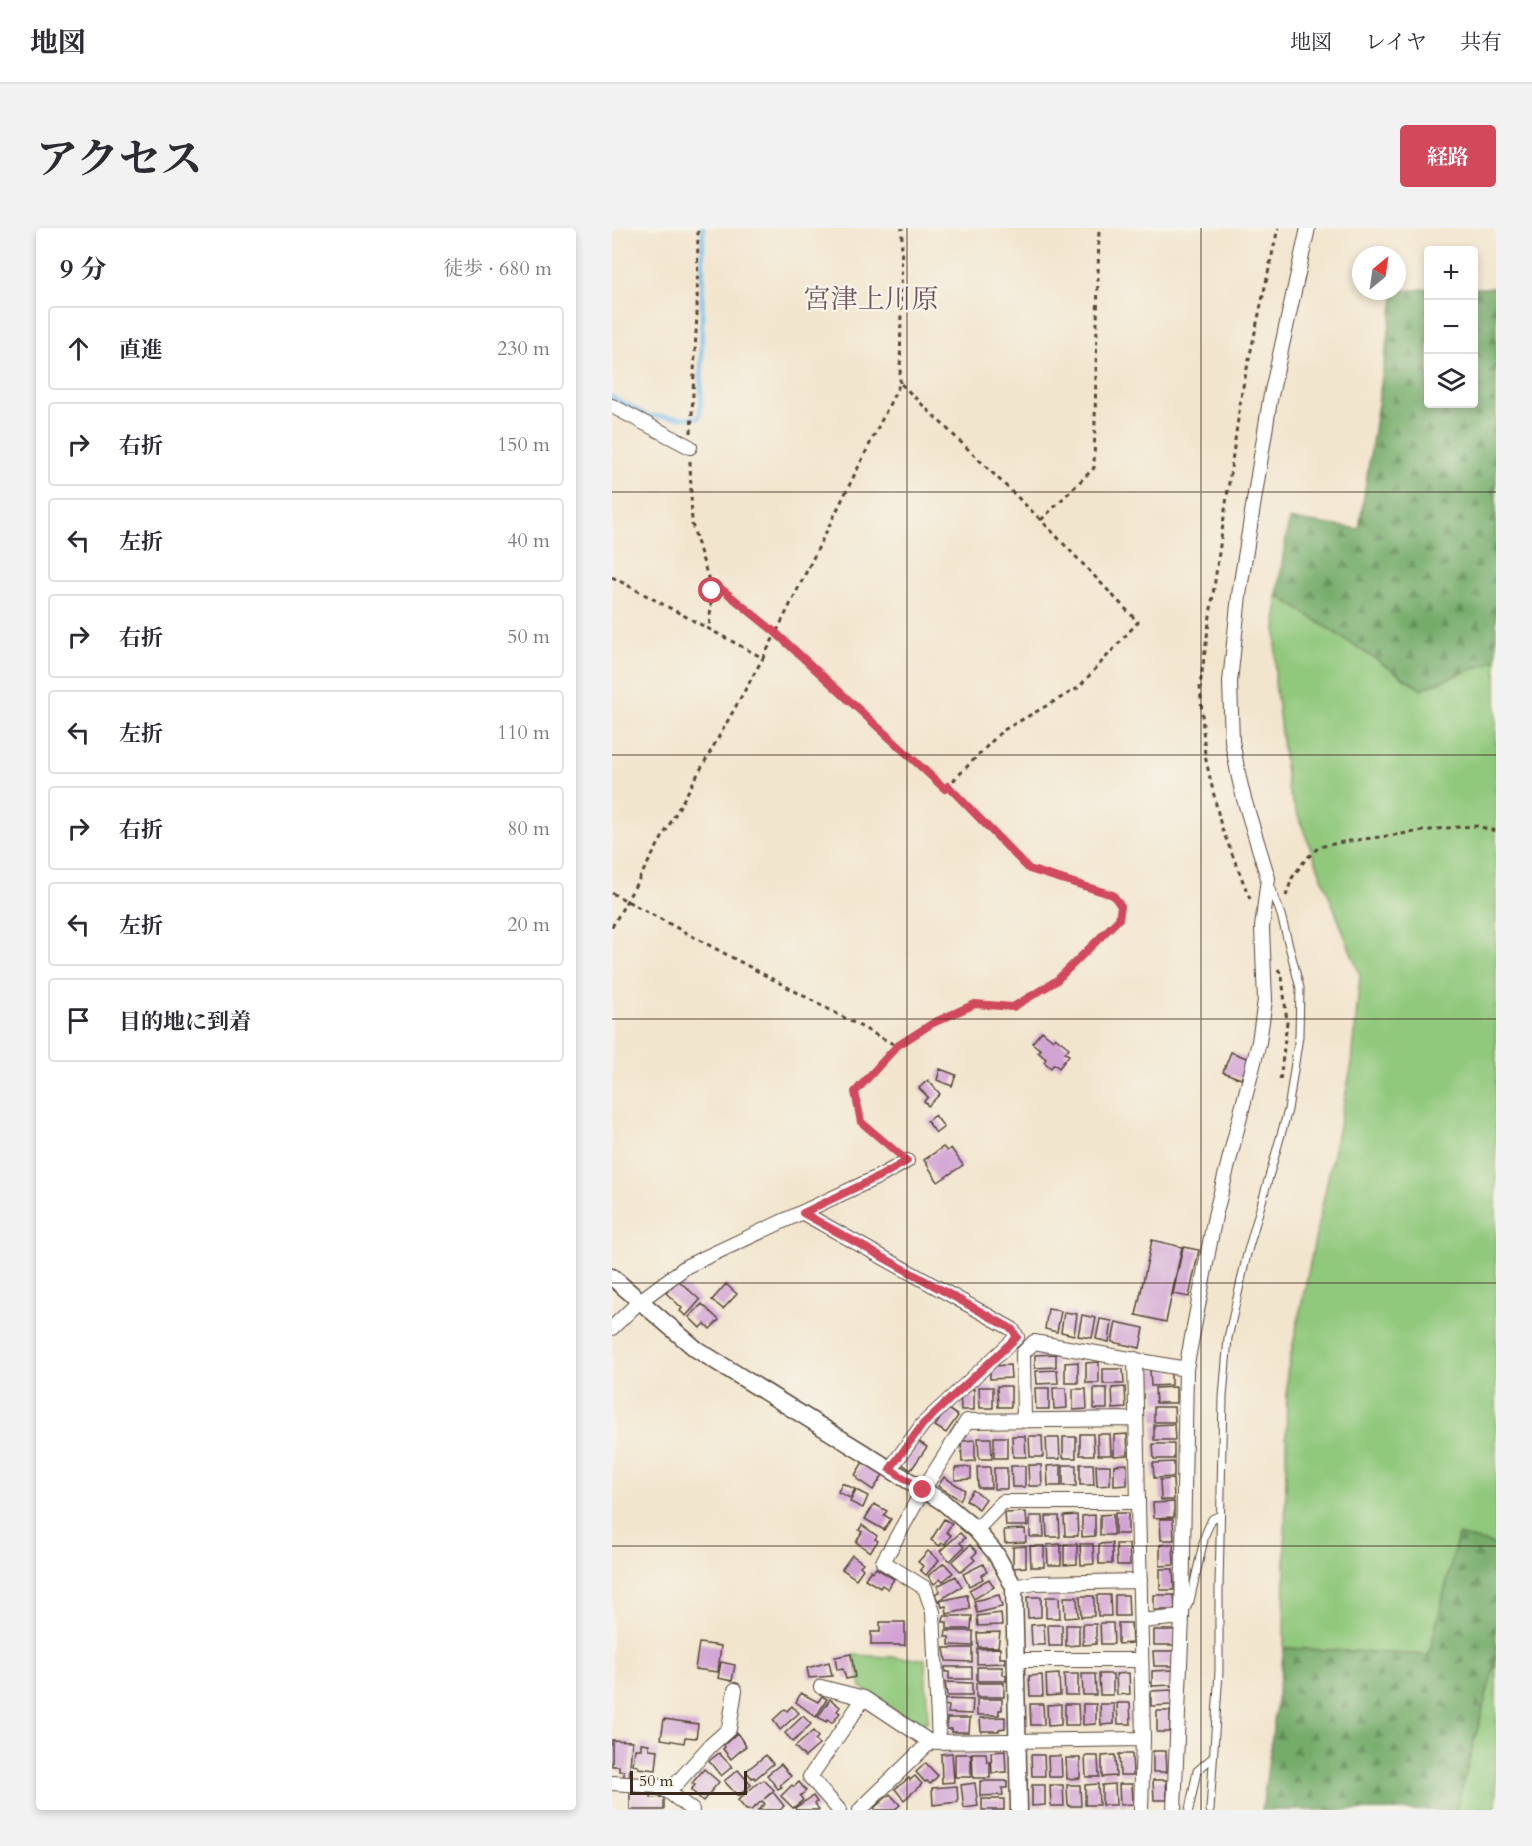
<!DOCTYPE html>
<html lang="ja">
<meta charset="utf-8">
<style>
:root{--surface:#fff;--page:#f2f2f3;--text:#2b2b33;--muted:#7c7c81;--line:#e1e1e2;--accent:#d1495b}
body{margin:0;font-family:Cardo,"Noto Serif JP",serif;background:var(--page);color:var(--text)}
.controls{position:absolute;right:18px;top:18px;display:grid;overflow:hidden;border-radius:6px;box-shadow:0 3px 9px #0003}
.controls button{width:54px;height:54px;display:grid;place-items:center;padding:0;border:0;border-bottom:2px solid var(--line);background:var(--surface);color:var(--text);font:30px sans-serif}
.compass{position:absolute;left:740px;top:18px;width:54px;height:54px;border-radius:50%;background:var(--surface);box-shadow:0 3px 9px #0003;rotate:29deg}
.scale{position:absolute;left:18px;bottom:15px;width:117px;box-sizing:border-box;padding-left:6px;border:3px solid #3b2a1e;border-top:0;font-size:16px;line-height:21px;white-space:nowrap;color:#3b2a1e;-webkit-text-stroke:4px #f7f3e8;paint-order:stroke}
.stop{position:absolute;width:18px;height:18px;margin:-14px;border:4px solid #d1495b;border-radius:50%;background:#fff}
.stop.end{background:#d1495b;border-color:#fff;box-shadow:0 2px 6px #0008}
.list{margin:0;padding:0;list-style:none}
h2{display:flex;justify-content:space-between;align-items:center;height:78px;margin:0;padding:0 24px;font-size:26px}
h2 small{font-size:20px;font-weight:400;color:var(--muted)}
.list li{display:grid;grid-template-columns:39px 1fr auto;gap:18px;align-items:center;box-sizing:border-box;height:84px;margin:0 12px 12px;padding:0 12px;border:2px solid var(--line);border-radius:6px}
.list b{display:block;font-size:22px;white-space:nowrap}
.list em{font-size:20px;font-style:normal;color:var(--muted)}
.icon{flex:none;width:33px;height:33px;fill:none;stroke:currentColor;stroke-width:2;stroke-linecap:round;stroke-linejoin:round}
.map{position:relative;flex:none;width:884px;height:1582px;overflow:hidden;border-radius:6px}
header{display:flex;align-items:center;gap:36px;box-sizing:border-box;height:84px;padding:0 30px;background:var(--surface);border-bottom:2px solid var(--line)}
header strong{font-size:28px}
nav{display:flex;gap:33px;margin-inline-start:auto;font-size:21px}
.intro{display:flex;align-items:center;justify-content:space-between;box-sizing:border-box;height:144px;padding:0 36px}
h1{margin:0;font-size:42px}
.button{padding:15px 27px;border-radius:6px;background:var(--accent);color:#fff;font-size:21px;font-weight:700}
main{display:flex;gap:36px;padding:0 36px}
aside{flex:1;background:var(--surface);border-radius:6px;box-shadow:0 3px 9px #0003}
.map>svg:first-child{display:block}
.green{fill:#90c87b;stroke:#66794c;stroke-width:1.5}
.forest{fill:url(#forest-firs);stroke:#586b44;stroke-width:1.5}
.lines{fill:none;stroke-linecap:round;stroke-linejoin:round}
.stream{stroke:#76c1ef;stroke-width:4.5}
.building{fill:#d2a4d4}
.service-casing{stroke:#564638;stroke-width:9}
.minor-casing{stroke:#564638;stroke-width:16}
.tertiary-casing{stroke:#564638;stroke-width:19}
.path{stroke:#564638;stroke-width:3;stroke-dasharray:4.5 4.5;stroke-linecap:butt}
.service{stroke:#fff;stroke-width:7}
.minor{stroke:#fff;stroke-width:14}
.tertiary{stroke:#fff;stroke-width:16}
.route{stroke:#d1495b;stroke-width:8}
.grid{fill:none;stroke:#3b2a1e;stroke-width:1.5;stroke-opacity:0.55}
.labels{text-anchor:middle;stroke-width:5;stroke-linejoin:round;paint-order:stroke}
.neighbourhood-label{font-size:27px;fill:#70555e;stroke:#f7f3e8}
</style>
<header>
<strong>地図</strong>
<nav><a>地図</a><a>レイヤ</a><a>共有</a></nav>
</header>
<div class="intro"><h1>アクセス</h1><a class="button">経路</a></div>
<main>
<aside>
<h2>9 分<small>徒歩 · 680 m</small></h2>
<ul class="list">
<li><svg class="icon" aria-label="ahead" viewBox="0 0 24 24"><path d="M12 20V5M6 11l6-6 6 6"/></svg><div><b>直進</b></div><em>230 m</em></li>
<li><svg class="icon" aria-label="right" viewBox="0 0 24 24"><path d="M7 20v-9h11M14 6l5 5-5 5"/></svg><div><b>右折</b></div><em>150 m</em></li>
<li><svg class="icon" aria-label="left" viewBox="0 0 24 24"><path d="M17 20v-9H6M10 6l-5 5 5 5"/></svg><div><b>左折</b></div><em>40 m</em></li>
<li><svg class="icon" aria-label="right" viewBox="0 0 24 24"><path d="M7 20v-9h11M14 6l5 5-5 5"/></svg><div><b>右折</b></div><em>50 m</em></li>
<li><svg class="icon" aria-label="left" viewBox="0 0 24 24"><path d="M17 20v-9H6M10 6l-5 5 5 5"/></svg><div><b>左折</b></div><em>110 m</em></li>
<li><svg class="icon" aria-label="right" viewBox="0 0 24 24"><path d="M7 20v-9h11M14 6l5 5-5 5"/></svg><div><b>右折</b></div><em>80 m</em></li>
<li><svg class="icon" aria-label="left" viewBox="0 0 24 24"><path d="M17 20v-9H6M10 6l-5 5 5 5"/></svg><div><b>左折</b></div><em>20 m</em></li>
<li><svg class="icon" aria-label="arrive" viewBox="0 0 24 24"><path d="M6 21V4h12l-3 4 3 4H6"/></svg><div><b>目的地に到着</b></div></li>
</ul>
</aside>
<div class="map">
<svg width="884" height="1582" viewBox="0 0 884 1582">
<defs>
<pattern id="forest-firs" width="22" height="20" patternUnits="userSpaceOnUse" patternTransform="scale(1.5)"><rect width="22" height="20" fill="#74ac6b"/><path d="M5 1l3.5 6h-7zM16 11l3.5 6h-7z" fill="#608c57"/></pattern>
</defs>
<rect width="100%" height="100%" fill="#f7f3e8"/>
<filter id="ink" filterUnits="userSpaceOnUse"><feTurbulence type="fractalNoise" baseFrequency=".0167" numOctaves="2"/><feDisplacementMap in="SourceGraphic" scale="12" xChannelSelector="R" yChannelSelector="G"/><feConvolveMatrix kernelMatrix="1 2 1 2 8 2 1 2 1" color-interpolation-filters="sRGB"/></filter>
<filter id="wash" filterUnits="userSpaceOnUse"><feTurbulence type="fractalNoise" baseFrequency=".008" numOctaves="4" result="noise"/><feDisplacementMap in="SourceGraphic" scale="24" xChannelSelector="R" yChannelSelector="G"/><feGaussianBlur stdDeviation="1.35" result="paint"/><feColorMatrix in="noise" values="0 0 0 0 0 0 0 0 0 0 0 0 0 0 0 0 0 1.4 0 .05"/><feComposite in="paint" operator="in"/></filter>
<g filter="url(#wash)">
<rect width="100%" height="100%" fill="#f2e5cd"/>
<path class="green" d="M665 367 809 461 884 432V1317L846 1307 817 1427 672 1420 675 1145 740 836 748 747 676 562 663 454Z
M242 1427 313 1431 316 1493 306 1498 249 1459Z
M884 1431V1582H844Z"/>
<path class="forest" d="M862 60H884V432L809 461 665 367 677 291 747 301 783 63 816 61V176H862Z
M846 1307 884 1317V1431L844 1582H650L672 1420 817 1427Z"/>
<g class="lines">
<path class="stream" d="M0 169 35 188 87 190 89 176 91 0"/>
</g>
<g id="blocks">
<path class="building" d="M430 803 441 812 443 809 457 820 453 825 457 827 447 840 442 836 439 840 432 834 434 831 426 824 429 822 420 815Z
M619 824 637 831 629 851 611 844Z
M328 841 344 847 340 858 325 852Z
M316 852 328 866 316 878 312 873 316 869 307 860Z
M323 887 332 899 324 905 315 893Z
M331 919 335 923 339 920 351 937 326 954 312 932Z
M540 1012 570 1019 554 1094 524 1087Z
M571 1019 587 1022 577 1069 561 1066Z
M66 1052 88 1072 74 1088 68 1083 70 1080 54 1065Z
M114 1056 125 1066 111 1081 100 1072Z
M90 1076 107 1092 98 1101 93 1096 88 1100 77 1089Z
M436 1081 449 1083 445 1104 433 1101Z
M452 1084 465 1086 462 1107 449 1104Z
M470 1087 484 1090 480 1110 466 1108Z
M488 1091 500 1093 497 1114 484 1111Z
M504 1094 532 1100 528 1120 500 1114Z
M444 1126V1139L423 1140V1127Z
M466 1134V1155H453V1135Z
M487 1134V1155H474V1135Z
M398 1137 399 1150 378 1151V1138Z
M491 1141H511L512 1156H491Z
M445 1142 446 1155 425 1156 424 1143Z
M538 1142H559V1157L539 1158Z
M385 1158H399V1179H386Z
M367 1159H381V1180H368Z
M513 1159 514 1180 501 1181 500 1160Z
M564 1159V1175H544L543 1160Z
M423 1160H437V1181H424Z
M441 1160H454L455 1180 442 1181Z
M482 1160H495V1181H482Z
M362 1161V1182H349L348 1162Z
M461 1161H474L475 1181 461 1182Z
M542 1179H562L563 1194H542Z
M335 1180 346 1188 334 1205 323 1198Z
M562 1196 563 1212H542V1197Z
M468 1206H481L482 1227H468Z
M485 1206H498L499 1227H486Z
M515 1206 516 1227 502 1228V1207Z
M400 1208H413L414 1229H401Z
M417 1208H430L431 1229H418Z
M382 1209H395V1230H382Z
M451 1209H464V1230H451Z
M366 1210H379L380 1231H367Z
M434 1210H447L448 1231H435Z
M304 1212 315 1219 299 1242 289 1235Z
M363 1212V1233L350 1234 349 1213Z
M541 1216H562V1231H542Z
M251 1234 271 1247 261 1262 245 1251 246 1249 243 1247Z
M562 1234V1249L542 1250 541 1235Z
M468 1236H481L482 1257H468Z
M515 1236V1257L502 1258V1237Z
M416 1237H429L430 1258H417Z
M449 1237V1258H436L435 1238Z
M451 1237H464V1258H451Z
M484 1237H498V1257L485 1258Z
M399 1238H413V1259H400Z
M359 1239V1251L343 1252V1240Z
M365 1239H378L379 1260H366Z
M382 1240H395V1261H382Z
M332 1249 353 1262 348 1272 326 1258Z
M561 1251 562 1272H549L548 1252Z
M230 1255 243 1261 238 1270 226 1264Z
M244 1262 256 1268 251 1280 238 1274Z
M361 1262 374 1271 367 1281 354 1272Z
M562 1274V1289L542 1290 541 1275Z
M262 1276 275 1283 272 1287 279 1291 272 1302 253 1291Z
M414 1284 415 1298H394L393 1285Z
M503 1285H516V1306H503Z
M501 1286V1307H488V1287Z
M465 1287 466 1308H453L452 1288Z
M483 1287V1308L470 1309V1288Z
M418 1288H431L432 1309H418Z
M434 1288H447L448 1309H435Z
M332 1291 340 1296 334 1304 339 1307 333 1316 330 1315 328 1318 319 1312Z
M548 1291H561L562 1312H549Z
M250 1297 265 1308 263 1311 266 1313 258 1324 244 1314 250 1304 247 1302Z
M413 1301 414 1314 393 1315 392 1302Z
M348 1305 353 1310 348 1315 352 1319 338 1333 328 1323Z
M500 1315V1336H487V1316Z
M449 1316V1337H436L435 1317Z
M452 1316H465V1336L452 1337Z
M468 1316H481L482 1336 469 1337Z
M504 1316H517L518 1337H505Z
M561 1316 562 1337 548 1338V1317Z
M358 1317 365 1324 360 1329 363 1332 349 1344 340 1334Z
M414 1318V1339L401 1340V1319Z
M418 1318H432V1339H419Z
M316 1323 327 1332 314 1347 308 1342 311 1338 306 1334Z
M240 1327 251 1335 248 1338 251 1341 244 1351 230 1341Z
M332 1335 341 1345 331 1353 329 1351 322 1356 316 1348Z
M371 1336 375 1344 369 1347 371 1351 357 1358 351 1346Z
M264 1340 282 1351 276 1361 270 1357 268 1360 253 1351 259 1342 261 1344Z
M548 1341H561L562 1362H548Z
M344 1348 350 1359 326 1373 323 1366 328 1363 325 1358Z
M377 1351 382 1359 362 1371 357 1362Z
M355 1367 358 1381 335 1386 334 1378 330 1379 328 1373Z
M387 1367 390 1379 365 1385 362 1373Z
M485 1367H498L499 1388H486Z
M503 1367H516L517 1388H503Z
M542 1367H562L563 1382H542Z
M468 1368H482V1388L469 1389Z
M415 1369H429V1389L416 1390Z
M434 1369H447L448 1390H434Z
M452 1369H465L466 1389 453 1390Z
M389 1385 390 1397 366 1398 365 1388Z
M332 1388H360L359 1401H335V1394H331Z
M268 1394H293V1417H259V1404H268Z
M488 1395H501L502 1416H489Z
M506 1395H519L520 1415 506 1416Z
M432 1396 433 1417H420L419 1397Z
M471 1396H484V1416L471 1417Z
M436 1397H450V1418H437Z
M454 1397H467V1417L454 1418Z
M542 1402H563V1417H542Z
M334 1403H361V1418L337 1417V1409H333Z
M388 1404 386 1419H366L365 1405Z
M87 1415 109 1418 106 1444 83 1441Z
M332 1420H360V1434L334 1433Z
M388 1420V1430H393V1435L365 1436V1421Z
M541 1423H562V1438H542Z
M239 1426 243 1449 234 1451 231 1441 225 1442 223 1429Z
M109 1434 123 1437 120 1453 106 1450Z
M217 1434 220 1448 197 1450 195 1440Z
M333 1439H360V1451H337V1444H333Z
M365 1439H391V1447H394V1453H365Z
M561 1442V1457L540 1458V1443Z
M517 1445 518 1466 505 1467 504 1446Z
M447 1446 448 1467 435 1468 434 1447Z
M452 1446H466V1467H453Z
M470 1446H483L484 1467H471Z
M487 1446H501V1467H488Z
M430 1447 431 1468H418L417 1448Z
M333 1454 360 1455V1468H335Z
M364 1455H392V1469H364Z
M560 1462V1477L539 1478V1463Z
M189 1465 206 1474 210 1468 215 1471 204 1489 184 1474Z
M218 1471 228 1479 225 1483 228 1485 220 1495 215 1492 214 1494 206 1489Z
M333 1471 361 1472 360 1486 336 1485 337 1478 332 1477Z
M365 1471H390V1482H387V1487H365Z
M505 1475H518L519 1496H506Z
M418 1476H431L432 1497H419Z
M449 1476V1497L436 1498 435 1477Z
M453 1476H466L467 1497H453Z
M471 1476H484V1496L471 1497Z
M488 1476H502V1496L489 1497Z
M180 1478 187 1485 168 1502 161 1492 173 1481 175 1483Z
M545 1483H558V1504H545Z
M191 1488 199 1496 181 1514 173 1505Z
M393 1489V1500L387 1501V1503H369L368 1490Z
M335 1490H358L357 1504H340V1501H335Z
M52 1491 86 1496 84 1510 73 1509 72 1515 49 1511Z
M201 1503 206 1509 203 1512 207 1517 193 1529 183 1519Z
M125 1505 134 1518 119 1531 111 1521 113 1519 112 1517Z
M0 1512 20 1513 17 1551 12 1550V1543H7V1538H0Z
M29 1515 37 1516V1521L46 1522 44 1542 26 1540V1538L21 1537 23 1521H29Z
M393 1523 394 1544 380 1545 379 1524Z
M541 1523H554L555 1544H541Z
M107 1525 120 1539 109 1548 97 1533Z
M340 1525 342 1554 330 1555 329 1526Z
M360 1525H374L375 1534H378V1550H361Z
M343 1526H359V1549H343Z
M507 1526H520L521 1547H508Z
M154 1527 161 1536 143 1551 142 1549 140 1550 134 1543Z
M419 1527H432L433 1548H420Z
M503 1527 504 1548 490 1549V1528Z
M436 1528H449L450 1549H437Z
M473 1528H486L487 1549H474Z
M454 1530H468V1550L455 1551Z
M314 1535 326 1548 318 1556 315 1553 313 1554 304 1544Z
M169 1536 179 1548 168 1557 170 1559 166 1561 155 1547Z
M92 1541 107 1554 91 1573 79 1562 83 1557 80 1555Z
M126 1542 139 1557 126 1568 112 1553Z
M303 1548 310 1556 292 1572 283 1561 297 1550 298 1552Z
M152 1552 162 1562 152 1571 161 1564 172 1578 168 1582H146L153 1576 150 1573 139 1582H134L126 1572 148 1553 149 1554Z
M541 1552H554L555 1572H542Z
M368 1553H395V1560H390L391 1567 368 1568Z
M187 1554 194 1563 188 1568 191 1572 181 1580 169 1568 180 1557 182 1559Z
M363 1555 366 1578 352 1580 349 1557Z
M486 1556 487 1577H473V1557Z
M503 1556 504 1577H490V1557Z
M507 1556H520L521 1576 508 1577Z
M420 1557H433V1577L420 1578Z
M438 1557H451L452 1578H439Z
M455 1557H468L469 1578H456Z
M345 1558 346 1574 321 1577 320 1560Z
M18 1563H39V1570L52 1569V1582H18Z
M278 1566 288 1577 282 1582H264L262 1580Z
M201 1568 205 1574 203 1575 207 1582H184L183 1580Z
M370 1571H392V1582H370Z"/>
</g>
</g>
<g filter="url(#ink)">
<use href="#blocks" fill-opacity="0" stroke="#564638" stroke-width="1.5"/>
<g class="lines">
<defs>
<path id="service" d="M573 1383 578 1373 593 1307 600 1291 608 1287
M577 1582 585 1543 601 1529
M598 1582 607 1443V1359L611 1169 616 1110 635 1026 676 882 687 808 688 760 669 687 658 656"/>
<path id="minor" d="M0 178 78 219
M191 985 400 1101 405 1109 311 1196 278 1241
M0 1100 28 1073 75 1038 270 947 295 933
M523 1131 531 1511 529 1582
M412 1193 411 1125 422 1114 574 1141
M364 1302 391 1274H526
M402 1359 423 1355 528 1353
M529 1393 570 1389
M403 1432H529
M209 1459 252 1470 198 1549 227 1582
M252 1470 318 1514
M327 1514 321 1384 313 1360 271 1334 311 1262 355 1193 524 1191
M0 1555 45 1558 57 1564 80 1582
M57 1564 98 1518 117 1501 123 1462
M248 1582 318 1514 531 1511
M562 1582 570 1389 574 1141 603 988 647 814 653 772 650 700 656 650 632 571 627 550 620 513 618 454 627 367 658 172 696 0"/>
<path id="tertiary" d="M0 1049 84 1121 331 1274 364 1302 384 1326 402 1359 407 1582"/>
</defs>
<use href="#service" class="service-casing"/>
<use href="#minor" class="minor-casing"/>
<use href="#tertiary" class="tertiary-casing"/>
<path class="path" d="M288 155 290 0
M79 205 85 85 86 0
M78 233 80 296 100 363 97 402
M0 349 151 430 164 405 333 561 390 503 466 460 526 394 429 292 482 240 487 0
M100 363 111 362 164 405 288 155 429 292
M0 665 285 818
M674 668 680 650 693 632 707 619 731 614 833 600 865 598 884 603
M638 671 609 598 593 528 588 458 630 163 666 0
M0 699 151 430
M666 741 670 748 675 794 668 853
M284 923 249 894 243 863 285 818 321 794 363 776 401 779 444 753 507 691 509 678 501 667 417 641 336 558"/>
<use href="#service" class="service"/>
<use href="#minor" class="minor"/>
<use href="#tertiary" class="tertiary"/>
</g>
</g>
<g class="lines" filter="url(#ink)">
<path class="route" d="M100 363 111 362 164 405 333 561 336 558 417 641 501 667 509 678 507 691 444 753 401 779 363 776 321 795 285 818 243 864 249 894 295 933 270 947 191 985 400 1101 405 1109 311 1196 278 1241 311 1262"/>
</g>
<path class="grid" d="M295 0V1582M589 0V1582M0 264H884M0 527H884M0 791H884M0 1055H884M0 1318H884"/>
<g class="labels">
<g class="neighbourhood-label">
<text x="259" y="80">宮津上川原</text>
</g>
</g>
</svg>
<div class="controls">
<button>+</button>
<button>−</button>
<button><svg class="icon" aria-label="layers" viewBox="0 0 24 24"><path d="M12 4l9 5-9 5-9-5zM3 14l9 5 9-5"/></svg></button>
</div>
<svg class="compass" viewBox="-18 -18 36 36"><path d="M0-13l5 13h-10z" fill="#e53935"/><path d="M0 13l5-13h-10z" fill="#7c7c81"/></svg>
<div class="scale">50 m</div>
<div class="stop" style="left:100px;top:363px"></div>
<div class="stop end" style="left:311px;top:1262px"></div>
</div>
</main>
